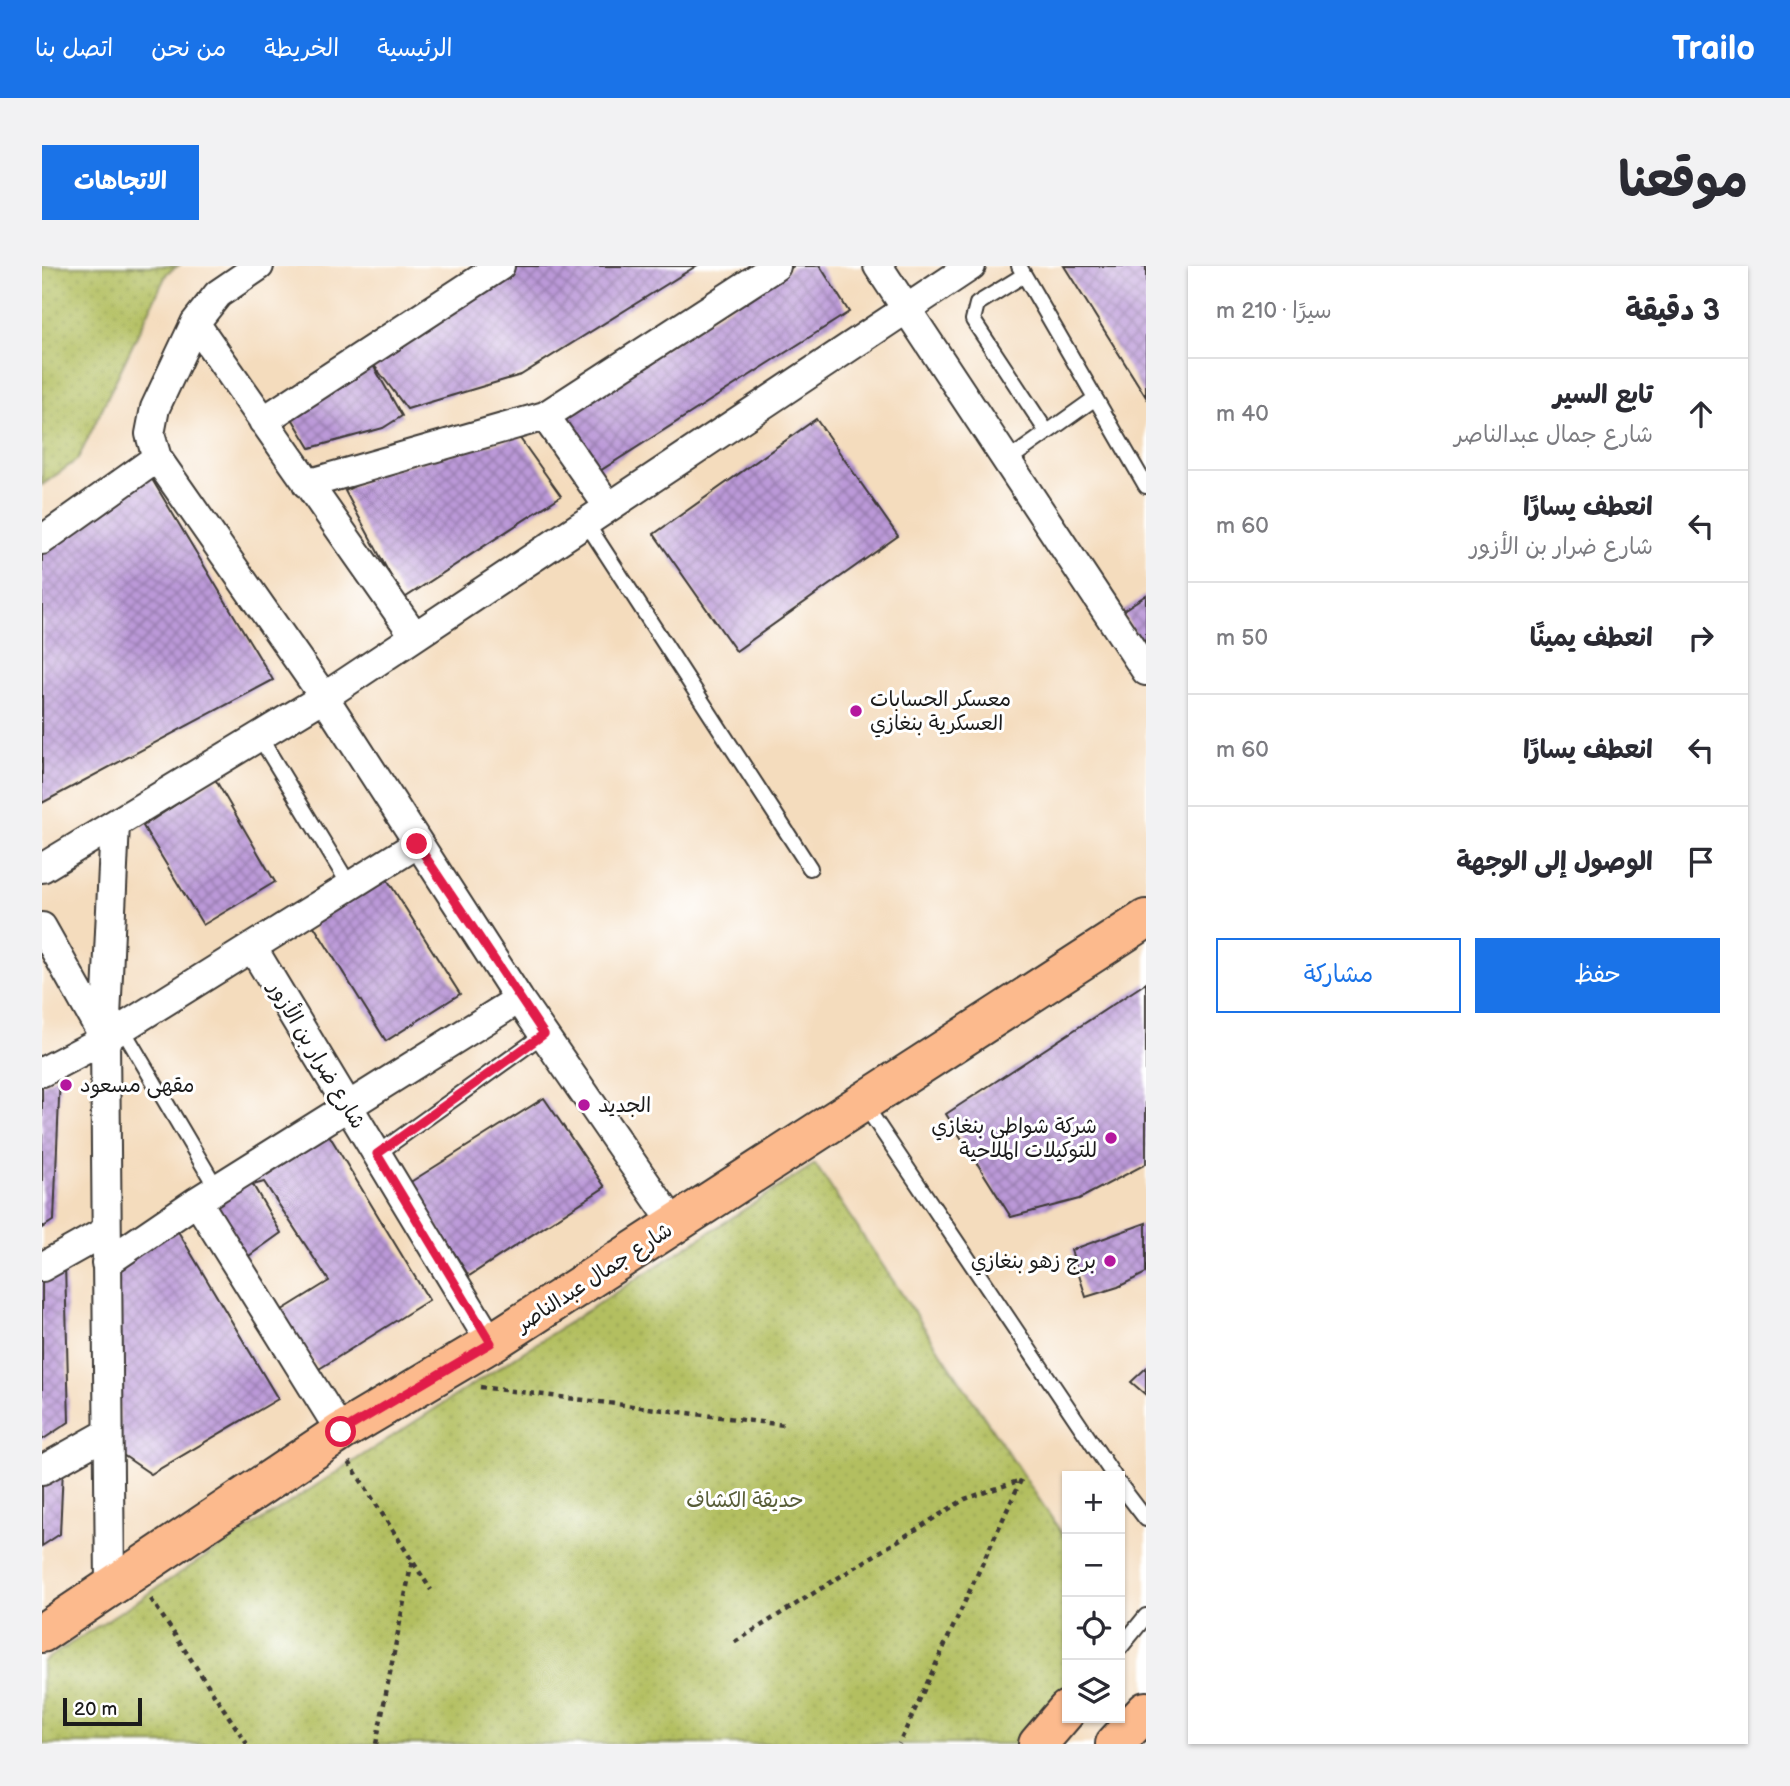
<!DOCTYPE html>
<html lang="ar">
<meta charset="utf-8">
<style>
:root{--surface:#fff;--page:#f2f2f3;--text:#2b2b33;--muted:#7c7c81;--line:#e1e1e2;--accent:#1a73e8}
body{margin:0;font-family:"Balsamiq Sans","Playpen Sans Arabic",sans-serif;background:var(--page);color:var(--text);direction:rtl}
.controls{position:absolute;right:21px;bottom:21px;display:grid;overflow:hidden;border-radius:0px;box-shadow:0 2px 5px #0004}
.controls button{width:63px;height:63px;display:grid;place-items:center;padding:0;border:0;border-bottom:2px solid var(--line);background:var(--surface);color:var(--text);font:35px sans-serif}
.scale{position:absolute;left:21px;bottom:18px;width:79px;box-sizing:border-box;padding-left:7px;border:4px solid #1c1c1c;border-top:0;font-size:19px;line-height:24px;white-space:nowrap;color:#1c1c1c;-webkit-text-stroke:5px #fff;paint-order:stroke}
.stop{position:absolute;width:21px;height:21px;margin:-16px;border:5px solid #e11d48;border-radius:50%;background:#fff}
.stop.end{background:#e11d48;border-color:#fff;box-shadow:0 2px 7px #0008}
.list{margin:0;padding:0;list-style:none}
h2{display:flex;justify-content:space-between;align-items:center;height:91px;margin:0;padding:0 28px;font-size:30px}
h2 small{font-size:23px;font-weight:400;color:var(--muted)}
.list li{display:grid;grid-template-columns:46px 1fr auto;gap:21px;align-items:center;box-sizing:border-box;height:112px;padding:0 28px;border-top:2px solid var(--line)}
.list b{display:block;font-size:26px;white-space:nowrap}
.list p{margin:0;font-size:23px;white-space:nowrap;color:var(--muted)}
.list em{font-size:23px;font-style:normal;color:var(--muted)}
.actions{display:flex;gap:14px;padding:21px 28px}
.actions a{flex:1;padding:16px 0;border:2px solid var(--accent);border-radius:0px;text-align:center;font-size:24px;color:var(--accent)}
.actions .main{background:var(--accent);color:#fff}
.icon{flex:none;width:38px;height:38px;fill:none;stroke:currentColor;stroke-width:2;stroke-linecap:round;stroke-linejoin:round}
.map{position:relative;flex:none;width:1104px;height:1478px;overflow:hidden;direction:ltr;border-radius:0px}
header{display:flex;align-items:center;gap:42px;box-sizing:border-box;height:98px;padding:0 35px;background:var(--accent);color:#fff}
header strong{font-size:33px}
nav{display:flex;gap:38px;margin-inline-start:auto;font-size:24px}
.intro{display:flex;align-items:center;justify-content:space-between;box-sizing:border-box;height:168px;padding:0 42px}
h1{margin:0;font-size:49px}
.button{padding:18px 32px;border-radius:0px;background:var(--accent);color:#fff;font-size:24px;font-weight:700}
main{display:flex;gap:42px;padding:0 42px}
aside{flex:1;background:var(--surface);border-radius:0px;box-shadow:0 2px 5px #0004}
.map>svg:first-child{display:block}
.park{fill:url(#park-dots);stroke:#686e3e;stroke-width:2}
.building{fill:url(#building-cross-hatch)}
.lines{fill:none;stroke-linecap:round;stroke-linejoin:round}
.service-casing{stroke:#3c3934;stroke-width:18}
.minor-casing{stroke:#3c3934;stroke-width:32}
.primary-casing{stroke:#3c3934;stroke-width:42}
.path{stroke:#3c3934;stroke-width:4.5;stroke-dasharray:5 5;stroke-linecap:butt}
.service{stroke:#fff;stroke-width:14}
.minor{stroke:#fff;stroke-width:28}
.primary{stroke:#fcba8d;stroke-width:38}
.route{stroke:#e11d48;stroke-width:9}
.poi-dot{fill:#b5179e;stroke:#fff;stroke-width:2.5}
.labels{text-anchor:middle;stroke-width:6;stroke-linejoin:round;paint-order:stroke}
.poi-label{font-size:21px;fill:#1c1c1c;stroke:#fff;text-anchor:start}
.street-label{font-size:21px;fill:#1c1c1c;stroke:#fff}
.park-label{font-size:21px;fill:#585d38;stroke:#fff}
</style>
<header>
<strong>Trailo</strong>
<nav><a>الرئيسية</a><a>الخريطة</a><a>من نحن</a><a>اتصل بنا</a></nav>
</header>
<div class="intro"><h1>موقعنا</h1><a class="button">الاتجاهات</a></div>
<main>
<aside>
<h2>3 دقيقة<small>سيرًا · 210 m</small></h2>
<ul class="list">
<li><svg class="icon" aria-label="ahead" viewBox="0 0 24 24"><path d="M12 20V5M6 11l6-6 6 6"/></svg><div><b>تابع السير</b><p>شارع جمال عبدالناصر</p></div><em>40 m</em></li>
<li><svg class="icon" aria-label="left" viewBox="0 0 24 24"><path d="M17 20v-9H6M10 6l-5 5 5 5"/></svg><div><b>انعطف يسارًا</b><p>شارع ضرار بن الأزور</p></div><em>60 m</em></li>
<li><svg class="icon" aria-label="right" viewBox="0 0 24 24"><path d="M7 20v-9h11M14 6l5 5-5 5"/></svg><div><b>انعطف يمينًا</b></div><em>50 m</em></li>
<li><svg class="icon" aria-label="left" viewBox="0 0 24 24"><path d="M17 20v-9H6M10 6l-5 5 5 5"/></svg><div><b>انعطف يسارًا</b></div><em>60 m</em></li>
<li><svg class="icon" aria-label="arrive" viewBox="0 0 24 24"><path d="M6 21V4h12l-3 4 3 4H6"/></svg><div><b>الوصول إلى الوجهة</b></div></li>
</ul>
<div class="actions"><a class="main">حفظ</a><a>مشاركة</a></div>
</aside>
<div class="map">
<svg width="1104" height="1478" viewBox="0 0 1104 1478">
<defs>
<pattern id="park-dots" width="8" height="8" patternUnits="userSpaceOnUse" patternTransform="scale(1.75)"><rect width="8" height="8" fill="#b3bf61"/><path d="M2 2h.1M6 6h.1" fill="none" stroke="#99a454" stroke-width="1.8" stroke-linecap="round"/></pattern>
<pattern id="building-cross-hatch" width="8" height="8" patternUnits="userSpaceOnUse" patternTransform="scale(1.75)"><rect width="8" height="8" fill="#bb99d8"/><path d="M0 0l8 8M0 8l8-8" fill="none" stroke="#977cae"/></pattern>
</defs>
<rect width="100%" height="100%" fill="#fff"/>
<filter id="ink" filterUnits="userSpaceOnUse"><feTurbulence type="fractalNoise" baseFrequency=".0143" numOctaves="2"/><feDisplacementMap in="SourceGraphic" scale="14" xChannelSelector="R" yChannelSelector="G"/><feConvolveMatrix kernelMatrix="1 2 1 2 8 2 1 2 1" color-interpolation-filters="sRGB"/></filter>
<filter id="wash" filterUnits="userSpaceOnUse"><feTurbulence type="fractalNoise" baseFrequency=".00686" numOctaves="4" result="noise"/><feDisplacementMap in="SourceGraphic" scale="28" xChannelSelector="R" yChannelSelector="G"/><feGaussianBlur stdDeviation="1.57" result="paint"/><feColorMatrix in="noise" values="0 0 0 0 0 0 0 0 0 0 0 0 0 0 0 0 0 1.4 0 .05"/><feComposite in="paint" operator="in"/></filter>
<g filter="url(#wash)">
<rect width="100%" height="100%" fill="#f4dcbd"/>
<path class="park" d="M0 0H136L125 7 36 193 0 219Z
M773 898 1025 1275V1432L977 1478H0V1396Z"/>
<g id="blocks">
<path class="building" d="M472 0H654L479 109 365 143 328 94 360 150 341 162 268 182 248 149 328 94Z
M752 0H778L807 46 553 208 517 150Z
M1022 0H1104V131Z
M774 153 856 270 694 385 612 268Z
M477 171 519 230 361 333 303 225 339 206Z
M108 210 231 414 0 537V288Z
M1104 329V386L1080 345Z
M173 513 233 616 161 659 101 560Z
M343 610 418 728 344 775 270 657Z
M1104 717V898L1037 933 969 951 904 848Z
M18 809 12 954 0 962V818Z
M502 832 563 921 427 1010 367 917Z
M284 864 387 1034 277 1103 237 1046 287 1015 222 916 211 919 239 967 204 992 167 937Z
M1104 957V1007L1076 1021 1044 1031 1029 984Z
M134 962 236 1133 109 1208 78 1187 75 998Z
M23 998 27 1156 0 1174V1011Z
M1104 1102V1129L1089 1116Z
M21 1202 18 1268 0 1280V1214Z"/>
</g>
</g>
<g filter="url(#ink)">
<use href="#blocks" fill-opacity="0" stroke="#3c3934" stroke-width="2"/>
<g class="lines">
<defs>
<path id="service" d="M977 0 1104 220
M982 9 935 38 931 54 1005 166
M965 195 1052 133
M543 255 768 602
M217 470 308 620
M80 762 175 923
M822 838 1072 1210
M335 888 502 768
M1078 1219 1104 1253
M1078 1382 1104 1350"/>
<path id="minor" d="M836 0 1104 405
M153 57 372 369
M503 150 566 240
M221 155 458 0
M115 192 282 431 477 733 633 959
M265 218 503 150 734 0
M0 274 115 192 108 168 113 142 153 57 176 28 217 0
M0 602 282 431 929 0
M0 661 63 773
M210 681 449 1077
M0 806 63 773 375 578
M155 935 299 1166
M64 997 155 935 477 733
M0 1001 64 965
M0 1204 66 1167
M68 1320 63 773 73 558"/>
<path id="primary" d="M0 1367 299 1166 449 1077 1104 653
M996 1478 1025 1444
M1073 1478 1104 1445"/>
</defs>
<use href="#service" class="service-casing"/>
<use href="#minor" class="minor-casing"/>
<use href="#primary" class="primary-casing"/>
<path class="path" d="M438 1121 742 1159
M307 1196 389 1324
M109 1333 205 1478
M693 1376 923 1233 979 1214 857 1478
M334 1478 370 1295"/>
<use href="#service" class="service"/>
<use href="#minor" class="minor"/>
<use href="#primary" class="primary"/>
</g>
</g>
<g class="lines" filter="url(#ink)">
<path class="route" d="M299 1166 449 1077 335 888 502 768 375 578"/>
</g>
<g class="poi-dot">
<circle cx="814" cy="445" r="7"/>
<circle cx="24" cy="819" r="7"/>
<circle cx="542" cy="839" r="7"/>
<circle cx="1069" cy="872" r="7"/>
<circle cx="1068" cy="995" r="7"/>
</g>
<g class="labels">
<g class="poi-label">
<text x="828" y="440">معسكر الحسابات<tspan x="828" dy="24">العسكرية بنغازي</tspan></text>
<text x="38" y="826">مقهى مسعود</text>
<text x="556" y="846">الجديد</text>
<text x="1055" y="867" text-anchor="end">شركة شواطي بنغازي<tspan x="1055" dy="24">للتوكيلات الملاحية</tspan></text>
<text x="1054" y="1002" text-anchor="end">برج زهو بنغازي</text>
</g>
<g class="street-label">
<text transform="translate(275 789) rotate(59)" y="7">شارع ضرار بن الأزور</text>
<text transform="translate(552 1011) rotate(-33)" y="7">شارع جمال عبدالناصر</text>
</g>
<g class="park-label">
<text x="703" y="1241">حديقة الكشاف</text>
</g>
</g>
</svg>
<div class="controls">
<button>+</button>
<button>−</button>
<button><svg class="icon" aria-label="locate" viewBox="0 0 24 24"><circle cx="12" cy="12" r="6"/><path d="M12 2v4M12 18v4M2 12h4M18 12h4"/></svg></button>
<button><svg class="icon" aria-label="layers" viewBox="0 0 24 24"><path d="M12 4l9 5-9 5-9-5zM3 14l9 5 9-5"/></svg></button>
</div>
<div class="scale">20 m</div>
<div class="stop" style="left:299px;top:1166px"></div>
<div class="stop end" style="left:375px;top:578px"></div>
</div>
</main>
